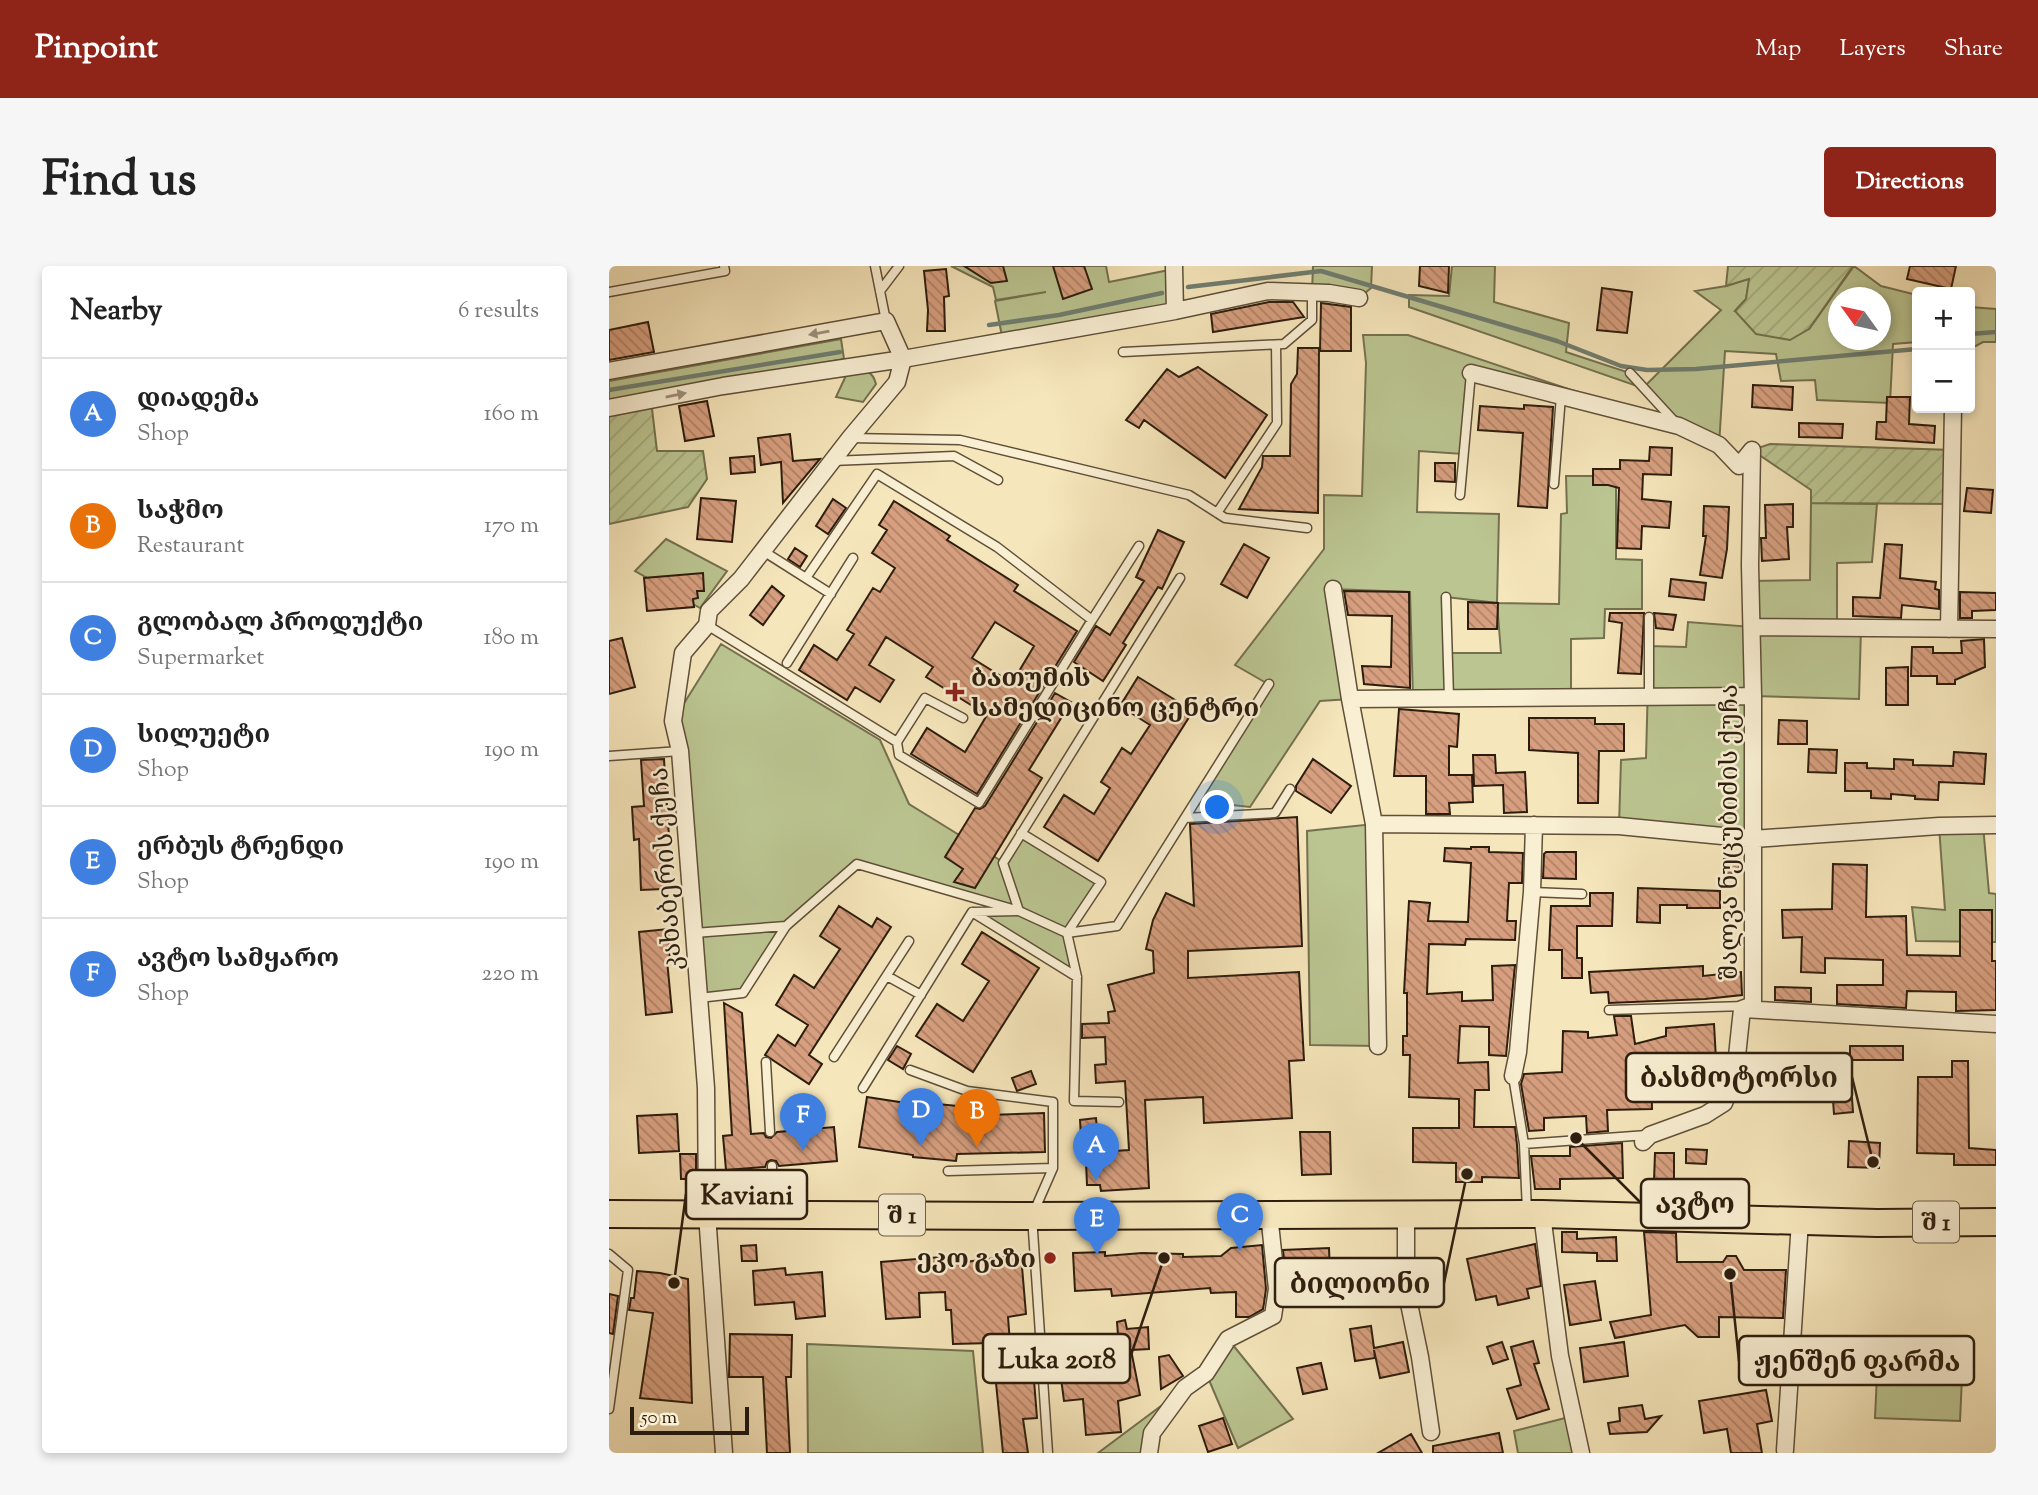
<!DOCTYPE html>
<meta charset="utf-8">
<style>
:root{--surface:#fff;--page:#f6f6f6;--text:#222;--muted:#767676;--line:#e0e0e0;--accent:#8f2418}
body{margin:0;font-family:"Sorts Mill Goudy","Noto Serif Georgian",serif;background:var(--page);color:var(--text)}
.controls{position:absolute;right:21px;top:21px;display:grid;overflow:hidden;border-radius:7px;box-shadow:0 4px 10px #0003}
.controls button{width:63px;height:63px;display:grid;place-items:center;padding:0;border:0;border-bottom:2px solid var(--line);background:var(--surface);color:var(--text);font:35px sans-serif}
.compass{position:absolute;left:1219px;top:21px;width:63px;height:63px;border-radius:50%;background:var(--surface);box-shadow:0 4px 10px #0003;rotate:303deg}
.scale{position:absolute;left:21px;bottom:18px;width:119px;box-sizing:border-box;padding-left:7px;border:4px solid #2d1d0e;border-top:0;font-size:19px;line-height:24px;white-space:nowrap;color:#2d1d0e;-webkit-text-stroke:5px #f9efd3;paint-order:stroke}
.you{position:absolute;left:609px;top:542px;width:24px;height:24px;margin:-18px;border:5px solid #fff;border-radius:50%;background:#1a73e8;box-shadow:0 0 0 10px #1a73e833}
.badge{display:grid;place-items:center;width:46px;height:46px;border-radius:50%;background:var(--accent);color:#fff;font-size:23px;font-weight:700}
.pin{position:absolute;translate:-50% -58px;filter:drop-shadow(0 2px 4px #0008)}
.pin::after{content:'';position:absolute;top:37px;width:24px;height:21px;background:inherit;clip-path:polygon(0 0,100% 0,50% 100%)}
.list{margin:0;padding:0;list-style:none}
h2{display:flex;justify-content:space-between;align-items:center;height:91px;margin:0;padding:0 28px;font-size:30px}
h2 small{font-size:23px;font-weight:400;color:var(--muted)}
.list li{display:grid;grid-template-columns:46px 1fr auto;gap:21px;align-items:center;box-sizing:border-box;height:112px;padding:0 28px;border-top:2px solid var(--line)}
.list b{display:block;font-size:26px;white-space:nowrap}
.list p{margin:0;font-size:23px;white-space:nowrap;color:var(--muted)}
.list em{font-size:23px;font-style:normal;color:var(--muted)}
.map{position:relative;flex:none;width:1387px;height:1187px;overflow:hidden;border-radius:7px}
header{display:flex;align-items:center;gap:42px;box-sizing:border-box;height:98px;padding:0 35px;background:var(--accent);color:#fff}
header strong{font-size:33px}
nav{display:flex;gap:38px;margin-inline-start:auto;font-size:24px}
.intro{display:flex;align-items:center;justify-content:space-between;box-sizing:border-box;height:168px;padding:0 42px}
h1{margin:0;font-size:49px}
.button{padding:18px 32px;border-radius:7px;background:var(--accent);color:#fff;font-size:24px;font-weight:700}
main{display:flex;gap:42px;padding:0 42px}
aside{flex:1;background:var(--surface);border-radius:7px;box-shadow:0 4px 10px #0003}
.map>svg:first-child{display:block}
.grass{fill:#bbc591;stroke:#747150;stroke-width:2;fill-rule:evenodd}
.garden{fill:url(#garden-furrows);stroke:#747150;stroke-width:2}
.lines{fill:none;stroke-linecap:round;stroke-linejoin:round}
.stream{stroke:#707e71;stroke-width:4.5}
.building{fill:url(#building-back-hatch);stroke:#2d1d0e;stroke-width:2;fill-rule:evenodd}
.service-casing{stroke:#5f4f39;stroke-width:11}
.minor-casing{stroke:#5f4f39;stroke-width:19}
.trunk-casing{stroke:#2d1d0e;stroke-width:30}
.service{stroke:#f9efd3;stroke-width:8}
.minor{stroke:#f9efd3;stroke-width:16}
.trunk{stroke:#f6e6bb;stroke-width:26}
.oneway{fill:#9d907a}
.poi-dot{fill:#8f2418;stroke:#f9efd3;stroke-width:2.5}
.labels{text-anchor:middle;stroke-width:5;stroke-linejoin:round;paint-order:stroke}
.shield{fill:#f9efd3;stroke:#6a5c49;stroke-width:2}
.shield-label{font-size:24px;font-weight:bold;fill:#2d1d0e}
.poi-label{font-size:26px;font-weight:bold;fill:#2d1d0e;stroke:#f9efd3;text-anchor:start}
.street-label{font-size:26px;fill:#2d1d0e;stroke:#f9efd3}
.leader{fill:none;stroke:#2d1d0e;stroke-width:2.5}
.callout-dot{fill:#2d1d0e;stroke:#f9efd3;stroke-width:2.5}
.callout{fill:#f9efd3;stroke:#2d1d0e;stroke-width:2.5}
.callout-label{font-size:28px;text-anchor:middle;font-weight:bold;fill:#2d1d0e}
</style>
<header>
<strong>Pinpoint</strong>
<nav><a>Map</a><a>Layers</a><a>Share</a></nav>
</header>
<div class="intro"><h1>Find us</h1><a class="button">Directions</a></div>
<main>
<aside>
<h2>Nearby<small>6 results</small></h2>
<ul class="list">
<li><span class="badge" style="background:#3f7fe0">A</span><div><b>დიადემა</b><p>Shop</p></div><em>160 m</em></li>
<li><span class="badge" style="background:#e8710a">B</span><div><b>საჭმო</b><p>Restaurant</p></div><em>170 m</em></li>
<li><span class="badge" style="background:#3f7fe0">C</span><div><b>გლობალ პროდუქტი</b><p>Supermarket</p></div><em>180 m</em></li>
<li><span class="badge" style="background:#3f7fe0">D</span><div><b>სილუეტი</b><p>Shop</p></div><em>190 m</em></li>
<li><span class="badge" style="background:#3f7fe0">E</span><div><b>ერბუს ტრენდი</b><p>Shop</p></div><em>190 m</em></li>
<li><span class="badge" style="background:#3f7fe0">F</span><div><b>ავტო სამყარო</b><p>Shop</p></div><em>220 m</em></li>
</ul>
</aside>
<div class="map">
<svg width="1387" height="1187" viewBox="0 0 1387 1187">
<defs>
<pattern id="garden-furrows" width="10" height="10" patternUnits="userSpaceOnUse" patternTransform="scale(1.75)"><rect width="10" height="10" fill="#bbc591"/><path d="M-1 1l2-2M0 10L10 0M9 11l2-2" fill="none" stroke="#a1a97c"/></pattern>
<pattern id="building-back-hatch" width="6" height="6" patternUnits="userSpaceOnUse" patternTransform="scale(1.75)"><rect width="6" height="6" fill="#d79f7f"/><path d="M-1 5l2 2M0 0l6 6M5-1l2 2" fill="none" stroke="#af8166"/></pattern>
</defs>
<rect width="100%" height="100%" fill="#f6e6bb"/>
<filter id="stains"><feTurbulence type="fractalNoise" baseFrequency=".00286" numOctaves="4"/><feColorMatrix values="0 0 0 0 .2 0 0 0 0 .09 0 0 0 0 .02 0 0 0 .5 -.17"/></filter>
<radialGradient id="worn" r=".72"><stop offset=".6" stop-color="#630" stop-opacity="0"/><stop offset="1" stop-color="#630" stop-opacity=".3"/></radialGradient>
<path class="grass" d="M342 0H497L500 16 565 3 566 45 394 75 386 35 437 26 387 34 384 21Z
M704 0H763L762 22 750 32 703 26Z
M843 0H886L885 36 960 57 957 86 1021 107 1034 122 1112 44 1086 25 1117 20 1141 12 1137 33 1126 45 1200 63 1245 0 1272 20 1308 29V76L1284 78 1281 137 1208 134 1206 114 1172 115 1167 88 1116 85 1110 179 862 107 854 188 810 185 808 246 890 248 888 337 950 338 952 248 958 247 957 210H1007V293L1033 294V343H996L995 372 962 373V432H804L801 326 724 323 741 433 711 435 641 541 586 535 659 418 626 399 715 283V229L753 230 757 97 754 69H799L1069 160 1034 122 800 41V29L840 30ZM1230 32H1272V74H1230ZM837 331 888 337 892 387H841Z
M1361 41 1387 43V76H1374L1361 83Z
M232 73 235 93 0 135V115Z
M240 103C255 104 263 103 267 118L254 136 227 131Z
M1202 237 1268 238 1263 296 1228 297V361L1252 362 1250 433 1144 430V573L1010 560 1012 494 1037 492 1040 380 1077 381 1079 356 1143 361 1142 315 1201 314Z
M57 273 118 305 91 342 26 305Z
M112 378 271 474 300 538 394 596 412 567 492 616 458 667 468 711 363 646 406 645 248 598 177 660 134 727 90 732 64 455Z
M765 558 769 780 701 779 698 565Z
M1374 559 1380 627 1387 628V676L1307 675 1303 641 1336 644 1330 560Z
M619 1073 684 1153 629 1182 597 1107Z
M198 1078 364 1085 374 1187H199Z
M1268 1108 1353 1111 1351 1155 1266 1152Z
M576 1122 540 1187H489Z
M964 1150 972 1187H909L905 1165Z"/>
<path class="garden" d="M1119 0H1244L1200 63 1181 74 1147 68 1126 45 1137 33 1140 13 1117 20Z
M42 134 48 185H94L98 213 79 241 0 258V142Z
M1161 178 1343 184 1342 238 1202 237V224L1143 184Z"/>
<g class="lines">
<path class="stream" d="M579 21 712 5 948 75 1012 100 1038 104 1087 103 1308 83
M380 59 450 49 553 27
M1361 68 1387 66
M0 124 231 86"/>
</g>
<path class="building" d="M355 0H394L398 15 382 17Z
M444 0H475L483 23 454 33Z
M811 0H840L839 27 810 20Z
M1301 0H1347L1342 23 1298 13Z
M337 3 340 30 335 31 336 65H318L319 44 315 5Z
M993 22 1023 26 1018 67 988 64Z
M660 36H684L695 51 604 66 602 48Z
M712 37 742 41V85H711Z
M39 56 45 86 0 94V64Z
M689 82H710L709 247 630 243 653 201 654 190H681L682 118 688 108Z
M589 101 658 149 616 212 535 154 530 162 517 154 558 103 570 111Z
M1144 119 1184 121 1183 144 1143 141Z
M1278 131H1301L1300 158 1326 160 1325 177 1267 173 1268 156H1277Z
M98 135 105 170 76 175 70 140Z
M915 139 944 141 938 242 909 240 914 167 869 164 871 140 915 143Z
M1190 157 1234 158 1233 172 1190 171Z
M181 168 184 195 211 193 174 237 172 196 152 199 149 172Z
M1041 181 1063 182 1062 209 1034 208 1033 233 1062 236 1060 262 1033 260 1032 283 1008 282 1010 222 999 219H984V203H1011V194L1040 195Z
M145 190 146 206 122 208 121 192Z
M826 197H846V216L826 215Z
M1358 222 1384 224 1382 247 1355 245Z
M92 232 127 235 123 276 88 273Z
M224 233 237 242 219 268 207 260Z
M285 235 341 270 338 274 409 319 405 325 468 365 368 528 302 488 318 462 356 486 378 449 317 411 324 401 277 371 260 399 285 414 271 436 246 421 238 434 190 404 205 379 228 394 245 368 238 364 264 322 271 326 286 302 263 287 278 264 270 259ZM386 356 425 380 403 417 363 392Z
M1184 238V261H1178L1180 293 1153 295 1152 272H1157L1156 239Z
M1095 240 1120 241 1118 283 1113 312 1091 309 1097 270H1094Z
M549 264 575 276 553 323 549 321 514 377 517 379 494 415 465 396 487 360 501 369 535 315 527 311Z
M635 278 660 292 638 332 612 318Z
M1276 278 1293 279 1291 312 1327 316 1326 323 1330 324V343L1293 339 1292 352 1244 350V331L1271 332Z
M186 282 198 290 191 301 179 293Z
M94 307 95 325H88L89 332 84 333 85 341 38 345 35 312Z
M1062 313 1097 317 1095 334 1060 330Z
M163 320 175 330 154 359 141 349Z
M735 325 800 326 801 422 755 418 753 400 782 401 783 350 739 349Z
M1351 326 1387 327V344L1363 345V352H1351Z
M859 336 889 337 888 363H859Z
M1001 347H1035L1032 408 1009 407 1013 357 1000 355Z
M1045 347 1067 349 1064 364 1047 362Z
M13 372 26 421 0 428V375Z
M1375 373 1376 401 1346 414V418H1328V410H1302L1303 381H1324V387H1353L1352 375Z
M1299 401V439H1277V402Z
M529 411 584 445 489 595 435 561 455 529 485 548 501 522 492 516 513 482 522 488 541 459 511 440Z
M446 427 462 436 420 504 433 512 366 622 345 616 354 603 336 591 366 542 371 543 376 540Z
M790 443 850 448 848 481 840 480V509H863L864 536 840 537 841 548H817V510H785Z
M920 452H986V458H1015V485H990L989 537H969V487L920 484Z
M1170 454 1198 455V478H1169Z
M1200 483 1228 484 1227 507 1199 506Z
M1345 486 1377 488 1375 518 1330 516 1329 534 1306 533V530L1282 528V533L1262 532V525H1236V497H1258V502L1285 503V493L1304 494V499L1344 500Z
M864 489H886L887 507 916 506 918 546 895 547 894 519 865 520Z
M55 493 60 571H52L54 623 32 624 30 573 25 574 23 541 35 540 32 494Z
M704 493 742 520 722 547 687 525V520Z
M688 551 693 680 579 685V712L690 706 695 794 680 795 683 852 595 857 594 831 536 834 540 922 492 925 491 919H478L476 871 472 870 471 854 487 852 490 886 520 884 516 815 487 817 486 799 497 798 496 771 473 772V758L500 757 499 746 506 745 499 719 545 707 544 685 537 683 544 654 557 627 585 640 581 558Z
M862 581H880V586L914 587 913 617H900L898 655H907L906 674 857 673 856 679 820 678 818 728 853 726V735L884 734 883 700 906 699 897 790 880 789V761L851 760 849 797 879 796 880 824H866L865 861H906L908 879 910 912 873 911V916H847V897L804 896V862H850V833L800 831 801 789H794V770H798V727H795L800 635 821 637 819 655 859 656 862 597 835 595 836 582 862 583Z
M937 586H967V613L934 612 935 588Z
M1130 591 1131 607 1116 608 1115 593Z
M1224 598 1258 599 1257 651 1297 650 1298 689 1351 690V644H1383V695H1387V744L1347 745V726L1298 725 1297 742 1228 738V719H1274V694L1216 692V707L1192 706 1193 671 1174 672 1173 644 1223 643Z
M1029 622 1111 625V642H1078V639H1051V657L1028 656Z
M981 627H1004L1003 660H968V692H973V712H953V684H940L942 640H981Z
M230 640 263 661 268 652 282 661 200 789 213 798 200 818 156 789 169 769 186 780 199 759 167 739 185 709 205 722 231 683 211 670Z
M59 663 61 694H58L63 746 37 749 30 666Z
M373 666 430 702 364 806 307 770 328 738 354 755 380 715 353 698Z
M1094 700V710L1132 706 1133 729 1096 733 1000 737 999 726 982 727 980 706Z
M1166 721 1202 722V736L1166 734Z
M115 737 133 747 142 868 155 867 157 871 162 872 168 866 225 861 228 895 170 900 167 895 162 894 158 896 156 901 117 904 114 870 123 869Z
M1005 750H1022L1026 778 1057 770V762L1105 758 1107 793 1042 798 1043 843 998 844 999 865 978 867 977 850 935 852V864L920 865 912 818 915 808 953 806 954 765 979 766V772L1008 769Z
M288 780 302 788 294 803 279 794Z
M1241 780H1294V794H1241Z
M1240 791 1244 846 1225 848 1221 793Z
M1343 795H1359L1360 882 1387 884V899H1345V888L1308 887 1309 811H1343Z
M422 805 427 818 408 825 403 812Z
M258 831 310 839V836L368 842 349 850 435 847 436 886 348 888 347 895 304 891V889L250 881Z
M68 848 70 885 30 887 28 850Z
M691 866H721L722 908 693 909Z
M1240 875 1271 877 1270 902 1239 901Z
M1013 877 1014 912 951 913V923H926L922 890H961V881Z
M1077 883 1098 884 1097 898 1077 897Z
M1046 887H1065V915H1045Z
M71 888H87V913H72Z
M953 966H968V973L1007 971 1008 995H988V987L953 986Z
M1035 966 1067 967 1068 996H1114L1118 990H1127L1135 1004H1177L1174 1052 1110 1051V1071H1089L1076 1059 1006 1072 1001 1056 1042 1049Z
M926 978 932 1020 918 1023 920 1032 889 1039 887 1030 867 1034 858 993Z
M147 979 148 995H133L132 980Z
M653 979 657 1023 655 1037 654 1043 640 1051H627V1026L602 1027 601 1022 503 1030 502 1023 466 1025 464 987 496 986V990L533 987 574 988V991L612 990 622 982Z
M720 982 721 1009 754 1007 755 1030 721 1032V1035L677 1036 678 1022 674 984Z
M412 989 417 1048 399 1051 404 1116 425 1114 428 1152 414 1153 419 1187H394L383 1077 344 1078 342 1044H337L336 1026 310 1027 311 1051 277 1053 272 996 332 991V999Z
M176 1002 177 1009 213 1006 216 1050 187 1053 185 1036 146 1039 144 1005Z
M28 1005 51 1007 79 1013 83 1137 31 1132 44 1047 20 1044 22 1032H25Z
M986 1015 992 1054 961 1059 955 1019Z
M0 1028 9 1030 4 1068 0 1067Z
M516 1054 518 1063 539 1061 540 1083 522 1084 531 1129 509 1135 512 1166 477 1169 474 1133 455 1135 451 1105 471 1103V1100L511 1096 508 1056Z
M762 1060 765 1082 794 1076 800 1106 771 1112 765 1084 766 1092 746 1095 741 1063Z
M121 1068 183 1069 182 1111H177L181 1187H158L154 1111H120Z
M924 1075 930 1097 925 1098 940 1143 908 1153 898 1123 912 1119 902 1081Z
M893 1076 899 1093 884 1098 878 1081Z
M1015 1076 1019 1110 975 1116 971 1082Z
M560 1089 574 1110 552 1123 550 1091Z
M712 1097 718 1123 694 1128 688 1102Z
M1157 1124 1163 1155 1148 1158 1153 1187H1122L1118 1163 1095 1167 1090 1135Z
M1033 1139 1036 1153 1052 1150 1038 1166 1001 1168 999 1157 1011 1155 1010 1142Z
M614 1152 623 1178 599 1186 590 1160Z
M890 1167 894 1187H824V1180Z
M802 1168 813 1187H769Z"/>
<g class="lines">
<defs>
<path id="service" d="M266 0 277 55
M271 25 290 0
M0 26 116 5 115 0
M514 86 675 78 703 54V26
M1021 107 1066 156
M241 172 351 174 580 229 616 252 698 262
M223 195 345 190 389 214
M945 218 952 130
M851 229 862 107
M608 247 668 157 667 79
M154 285 222 328
M197 312 268 208 388 281 483 354 370 537 290 489 288 476 316 432 354 452
M837 331 840 432
M483 354 530 280
M98 359 288 476
M178 397 244 292
M1040 431V351
M0 490 71 485
M576 552 666 547 681 523
M412 567 492 616 458 667
M923 626 973 628
M363 646 468 711
M85 667 177 660
M458 667 508 660 660 418
M278 710 312 729
M90 732 134 727 177 660 248 598 410 645 458 667 468 711 465 835 510 836
M1000 744 1137 740
M225 791 300 675
M157 796 161 866
M301 804 358 825 444 836V902L423 950 439 1187
M904 810 915 878 918 945
M254 822 363 646 410 645 394 597 571 312
M915 878 1038 869
M163 900 164 945
M339 905 444 902
M0 988 19 1004 0 1143"/>
<path id="minor" d="M565 0 566 45
M0 105 277 55 294 93 288 116 241 172 132 313 100 345 98 359 74 387 64 455 71 485 97 822 98 948 115 1187
M862 107 1070 160 1110 179 1130 200 1143 184
M0 142 114 120 294 93 566 45 659 25 720 27 750 32
M724 323 741 433 765 558 769 780
M1143 361 1387 363
M1340 363 1344 142
M741 433 1144 430
M765 558 1010 560 1144 573 1330 560 1387 559
M1135 743 1387 758
M904 810 909 786 923 626 925 559
M1034 876 1041 869 1096 849 1115 837 1126 809 1133 743 1144 739V430L1141 299 1143 184
M797 948V1023L811 1091 822 1166
M933 948 951 1090 972 1187
M1176 1184 1191 955
M540 1187 543 1167 576 1122 597 1107 619 1073 664 1050 668 1023 660 948"/>
<path id="trunk" d="M0 948 423 950 933 948 1268 957 1387 956"/>
</defs>
<use href="#service" class="service-casing"/>
<use href="#minor" class="minor-casing"/>
<use href="#trunk" class="trunk-casing"/>
<use href="#service" class="service"/>
<use href="#minor" class="minor"/>
<use href="#trunk" class="trunk"/>
</g>
<defs><path id="oneway-solid" d="M-6-.8H1V-3.2L6.5 0L1 3.2V.8H-6Z" transform="scale(1.75)"/></defs>
<g class="oneway">
<use href="#oneway-solid" transform="translate(210 67) rotate(170)"/>
<use href="#oneway-solid" transform="translate(67 129) rotate(-11)"/>
</g>
<g class="poi-dot">
<path d="M342.5 415.5h7v7h7v7h-7v7h-7v-7h-7v-7h7z"/>
<circle cx="441" cy="992" r="7"/>
</g>
<g class="labels">
<g class="shield">
<rect x="270" y="928.5" width="46" height="41" rx="5"/>
<rect x="1304" y="935.5" width="46" height="41" rx="5"/>
</g>
<g class="shield-label">
<text x="293" y="957">შ 1</text>
<text x="1327" y="964">შ 1</text>
</g>
<g class="poi-label">
<text x="362" y="420">ბათუმის<tspan x="362" dy="30">სამედიცინო ცენტრი</tspan></text>
<text x="427" y="1001" text-anchor="end">ეკო გაზი</text>
</g>
<g class="street-label">
<text transform="translate(1119 566) rotate(-90)" y="9">შალვა ნუცუბიძის ქუჩა</text>
<text transform="translate(56 603) rotate(-94)" y="9">კახაბერის ქუჩა</text>
</g>
</g>
<path class="leader" d="M1264 896L1243 811M65 1017L77 928M967 872L1032 937M858 908L835 1017M555 992L521 1092M1121 1008L1130 1095"/>
<g class="callout-dot">
<circle cx="1264" cy="896" r="7"/>
<circle cx="65" cy="1017" r="7"/>
<circle cx="967" cy="872" r="7"/>
<circle cx="858" cy="908" r="7"/>
<circle cx="555" cy="992" r="7"/>
<circle cx="1121" cy="1008" r="7"/>
</g>
<g class="callout">
<rect x="1017" y="787" width="226" height="49" rx="7"/>
<rect x="77" y="904" width="121" height="49" rx="7"/>
<rect x="1032" y="913" width="108" height="49" rx="7"/>
<rect x="666" y="992" width="169" height="49" rx="7"/>
<rect x="374" y="1068" width="147" height="49" rx="7"/>
<rect x="1130" y="1070" width="235" height="49" rx="7"/>
</g>
<g class="callout-label">
<text x="1130" y="821">ბასმოტორსი</text>
<text x="138" y="938">Kaviani</text>
<text x="1086" y="947">ავტო</text>
<text x="751" y="1027">ბილიონი</text>
<text x="448" y="1102">Luka 2018</text>
<text x="1248" y="1105">ჟენშენ ფარმა</text>
</g>
<rect width="100%" height="100%" filter="url(#stains)"/>
<rect width="100%" height="100%" fill="url(#worn)"/>
</svg>
<div class="controls">
<button>+</button>
<button>−</button>
</div>
<svg class="compass" viewBox="-18 -18 36 36"><path d="M0-13l5 13h-10z" fill="#e53935"/><path d="M0 13l5-13h-10z" fill="#767676"/></svg>
<div class="scale">50 m</div>
<div class="you"></div>
<div class="pin badge" style="left:487px;top:915px;background:#3f7fe0">A</div>
<div class="pin badge" style="left:368px;top:881px;background:#e8710a">B</div>
<div class="pin badge" style="left:631px;top:985px;background:#3f7fe0">C</div>
<div class="pin badge" style="left:312px;top:880px;background:#3f7fe0">D</div>
<div class="pin badge" style="left:488px;top:989px;background:#3f7fe0">E</div>
<div class="pin badge" style="left:194px;top:885px;background:#3f7fe0">F</div>
</div>
</main>
